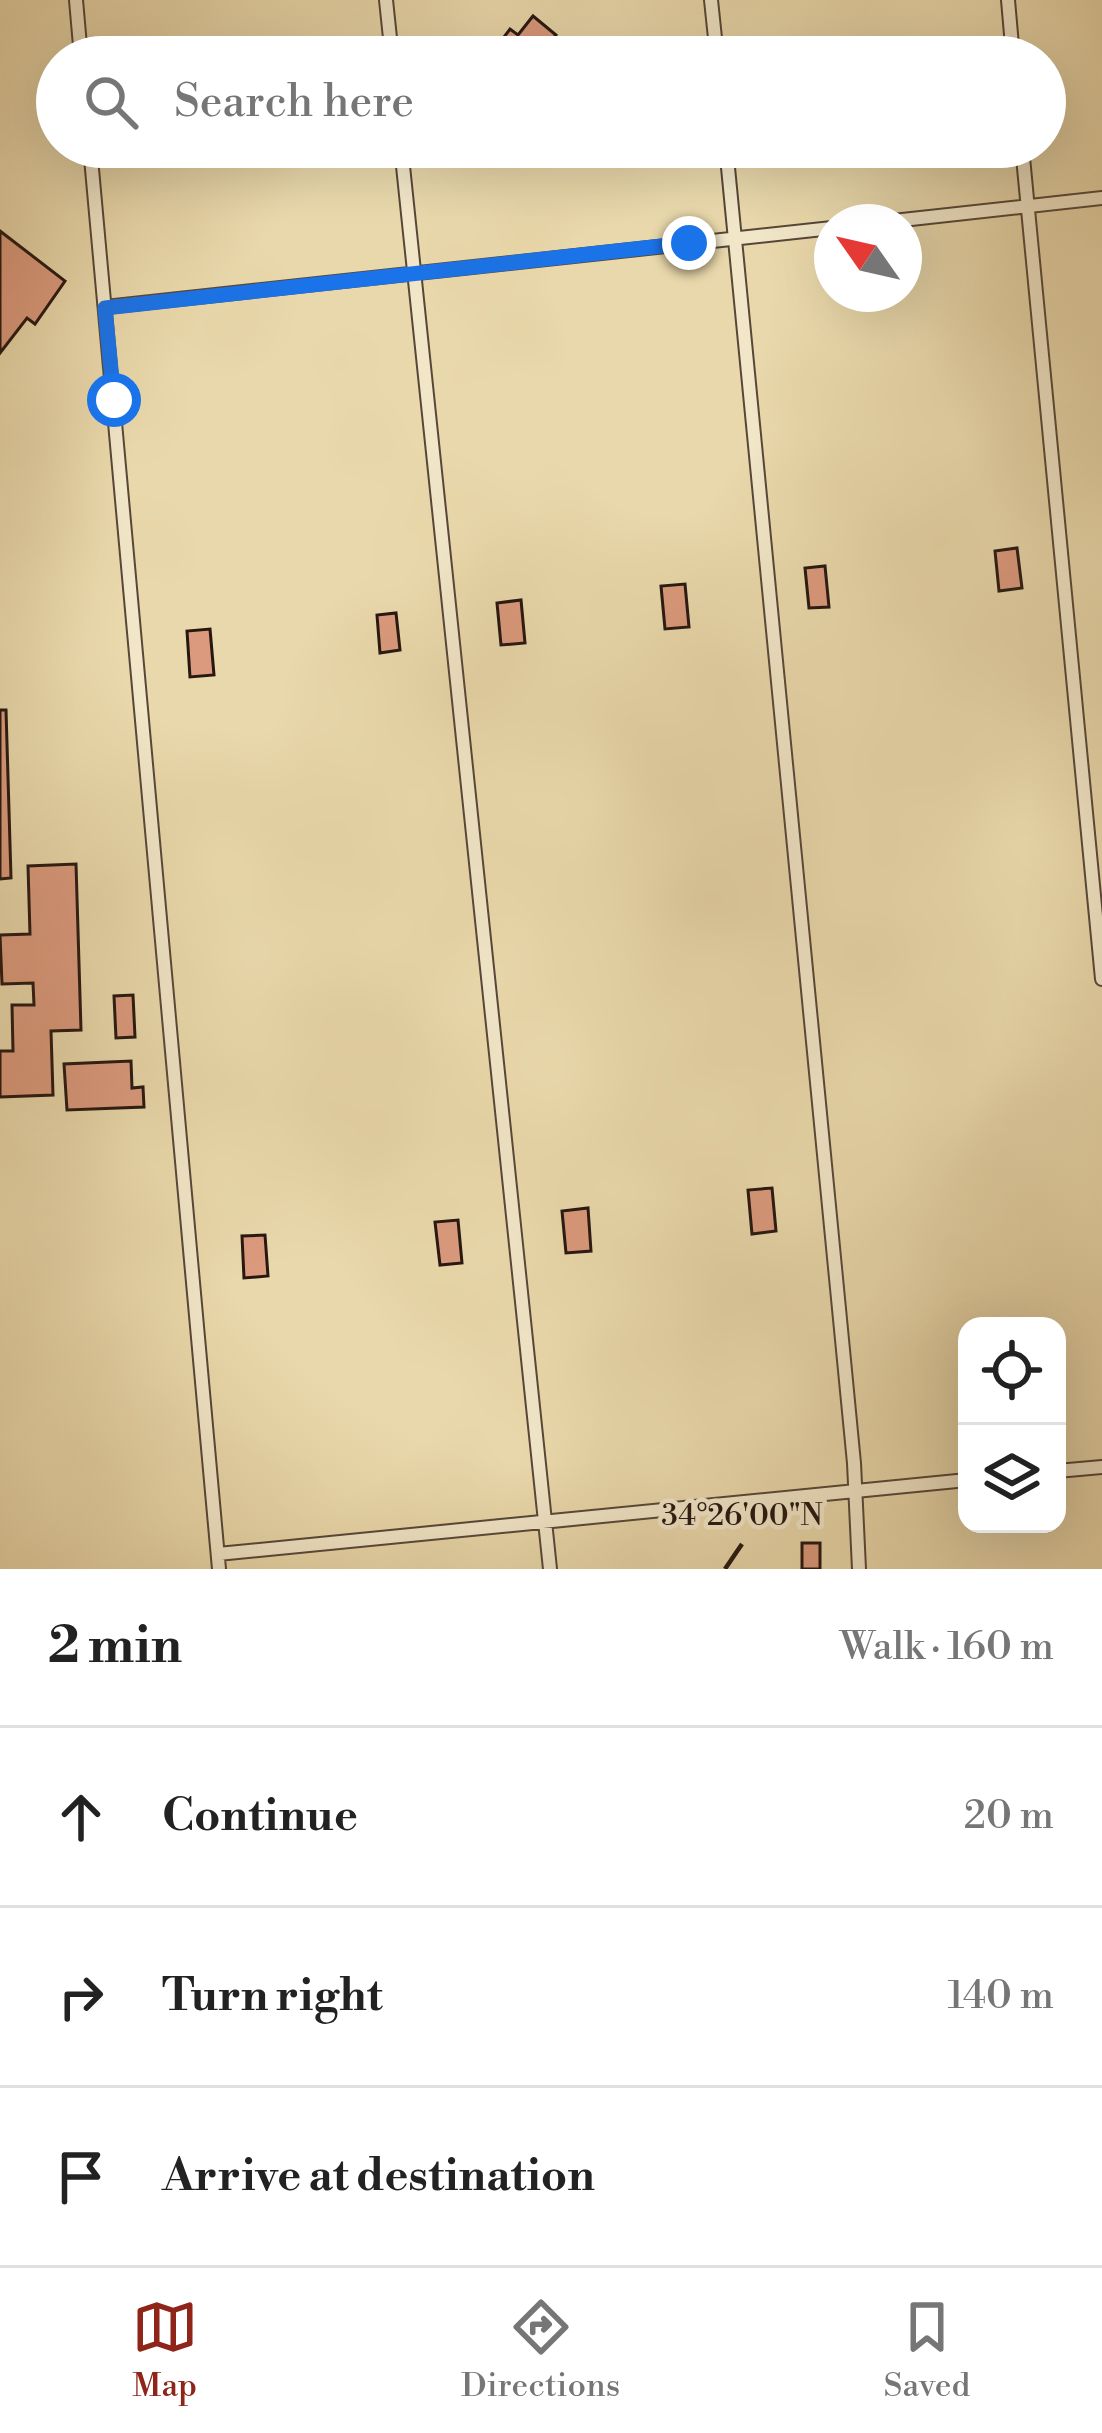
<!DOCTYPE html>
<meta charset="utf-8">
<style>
:root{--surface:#fff;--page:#f2f2f2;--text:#222;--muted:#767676;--line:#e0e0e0;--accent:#8f2418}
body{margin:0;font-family:"Libre Bodoni",serif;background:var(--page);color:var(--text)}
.controls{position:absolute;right:36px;bottom:36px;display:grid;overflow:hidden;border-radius:24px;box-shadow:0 12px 48px #0002}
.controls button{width:108px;height:108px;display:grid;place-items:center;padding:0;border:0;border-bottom:3px solid var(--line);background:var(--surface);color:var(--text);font:60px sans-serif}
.compass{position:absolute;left:814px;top:204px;width:108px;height:108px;border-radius:50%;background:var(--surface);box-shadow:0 12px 48px #0002;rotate:304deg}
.stop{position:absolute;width:36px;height:36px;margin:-27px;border:9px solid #1a73e8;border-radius:50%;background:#fff}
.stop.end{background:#1a73e8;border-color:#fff;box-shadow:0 3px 12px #0008}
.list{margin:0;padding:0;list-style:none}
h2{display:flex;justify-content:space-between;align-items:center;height:156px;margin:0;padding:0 48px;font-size:51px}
h2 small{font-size:39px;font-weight:400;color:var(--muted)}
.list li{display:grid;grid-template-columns:78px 1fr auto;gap:36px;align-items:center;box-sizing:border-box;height:180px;padding:0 48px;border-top:3px solid var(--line)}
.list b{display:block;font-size:45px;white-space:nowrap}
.list em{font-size:39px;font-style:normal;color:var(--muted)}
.icon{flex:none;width:66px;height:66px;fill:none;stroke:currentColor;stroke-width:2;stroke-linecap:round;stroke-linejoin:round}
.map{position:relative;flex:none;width:1102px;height:1569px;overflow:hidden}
.search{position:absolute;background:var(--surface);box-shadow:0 12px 48px #0002;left:36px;right:36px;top:36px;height:132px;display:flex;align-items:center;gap:30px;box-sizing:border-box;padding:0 42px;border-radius:66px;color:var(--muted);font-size:45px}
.sheet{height:696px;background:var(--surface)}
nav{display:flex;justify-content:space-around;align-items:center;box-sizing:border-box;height:168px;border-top:3px solid var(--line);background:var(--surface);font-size:33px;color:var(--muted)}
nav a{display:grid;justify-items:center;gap:6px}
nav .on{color:var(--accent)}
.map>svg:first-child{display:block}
.building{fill:#db9a7d;stroke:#261711;stroke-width:3}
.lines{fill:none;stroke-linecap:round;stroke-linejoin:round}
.lane-casing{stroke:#574738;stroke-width:16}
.lane{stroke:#f1e6c8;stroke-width:12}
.route{stroke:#1a73e8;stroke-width:15}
.ticks{fill:none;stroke:#261711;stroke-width:4.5}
.ticks-label{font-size:30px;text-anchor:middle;fill:#261711;stroke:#f1e6c8;stroke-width:9;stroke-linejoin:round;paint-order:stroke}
</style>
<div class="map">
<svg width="1102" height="1569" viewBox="0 0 1102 1569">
<rect width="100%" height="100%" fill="#e9d8ab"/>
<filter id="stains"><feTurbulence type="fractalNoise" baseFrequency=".00167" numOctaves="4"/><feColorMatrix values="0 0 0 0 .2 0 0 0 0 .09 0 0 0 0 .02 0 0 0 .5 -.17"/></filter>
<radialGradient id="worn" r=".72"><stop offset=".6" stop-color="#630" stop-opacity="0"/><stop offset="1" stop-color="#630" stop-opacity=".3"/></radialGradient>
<path class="building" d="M533 16 556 35 538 57H528L504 37 510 29 518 35Z
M0 231 65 281 35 324 27 318 0 353Z
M1017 548 1022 588 999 591 995 551Z
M825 566 829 607 809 608 805 568Z
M685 584 689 627 665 629 661 586Z
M521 600 525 643 501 645 497 603Z
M396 613 400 650 380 653 377 615Z
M210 629 214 675 190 677 187 631Z
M0 710H6L11 878 0 879Z
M76 864 81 1030 51 1031 53 1095 0 1097V1051H13L12 1005H34L33 983 2 984 0 935 30 934 28 866Z
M133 995 135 1037 116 1038 114 996Z
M131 1061 132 1088 143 1087 144 1107 67 1110 64 1064Z
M772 1188 776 1231 752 1234 748 1190Z
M588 1208 591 1251 566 1253 562 1211Z
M458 1220 462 1263 440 1265 435 1222Z
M265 1235 268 1276 244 1278 242 1236Z
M802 1543H820V1569H802Z"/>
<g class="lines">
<defs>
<path id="lane" d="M76 0 81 57
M386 0 392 57
M711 0 717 57
M1008 0 1013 57
M90 147 219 1569
M401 147 550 1569
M726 147 854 1463 859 1569
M1022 147 1102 979
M884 222 1102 198
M105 307 832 228
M1057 1471 1102 1467
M218 1554 967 1480"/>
</defs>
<use href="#lane" class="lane-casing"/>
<use href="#lane" class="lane"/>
</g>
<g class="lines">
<path class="route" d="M114 400 105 308 689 243"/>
</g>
<path class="ticks" d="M725 1569 742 1544"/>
<g class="ticks-label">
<text x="742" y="1525">34°26'00"N</text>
</g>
<rect width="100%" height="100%" filter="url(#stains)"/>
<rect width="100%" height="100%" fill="url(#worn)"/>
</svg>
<div class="controls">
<button><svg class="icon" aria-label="locate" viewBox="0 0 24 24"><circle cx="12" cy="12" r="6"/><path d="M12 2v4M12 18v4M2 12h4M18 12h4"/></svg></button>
<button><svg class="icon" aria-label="layers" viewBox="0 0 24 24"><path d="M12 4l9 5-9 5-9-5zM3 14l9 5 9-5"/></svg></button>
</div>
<svg class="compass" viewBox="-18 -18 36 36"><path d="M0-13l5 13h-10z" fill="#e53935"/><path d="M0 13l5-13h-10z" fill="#767676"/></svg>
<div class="stop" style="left:114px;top:400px"></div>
<div class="stop end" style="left:689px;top:243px"></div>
<div class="search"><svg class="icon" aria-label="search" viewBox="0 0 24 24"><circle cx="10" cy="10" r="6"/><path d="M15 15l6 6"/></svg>Search here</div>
</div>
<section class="sheet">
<h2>2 min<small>Walk · 160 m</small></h2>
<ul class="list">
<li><svg class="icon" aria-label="ahead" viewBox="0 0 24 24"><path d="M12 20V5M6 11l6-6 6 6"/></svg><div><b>Continue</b></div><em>20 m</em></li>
<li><svg class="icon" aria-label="right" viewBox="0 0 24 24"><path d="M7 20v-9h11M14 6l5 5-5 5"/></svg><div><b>Turn right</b></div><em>140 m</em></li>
<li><svg class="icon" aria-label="arrive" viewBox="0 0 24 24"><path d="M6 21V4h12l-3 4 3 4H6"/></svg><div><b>Arrive at destination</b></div></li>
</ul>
</section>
<nav>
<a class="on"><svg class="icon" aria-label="map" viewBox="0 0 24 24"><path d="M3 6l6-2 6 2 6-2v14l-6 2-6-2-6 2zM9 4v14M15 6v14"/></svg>Map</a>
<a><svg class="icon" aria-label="directions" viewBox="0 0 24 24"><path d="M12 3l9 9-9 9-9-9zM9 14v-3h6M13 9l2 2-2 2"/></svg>Directions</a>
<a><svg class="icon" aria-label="saved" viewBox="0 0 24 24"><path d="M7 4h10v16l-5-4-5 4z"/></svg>Saved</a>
</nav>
